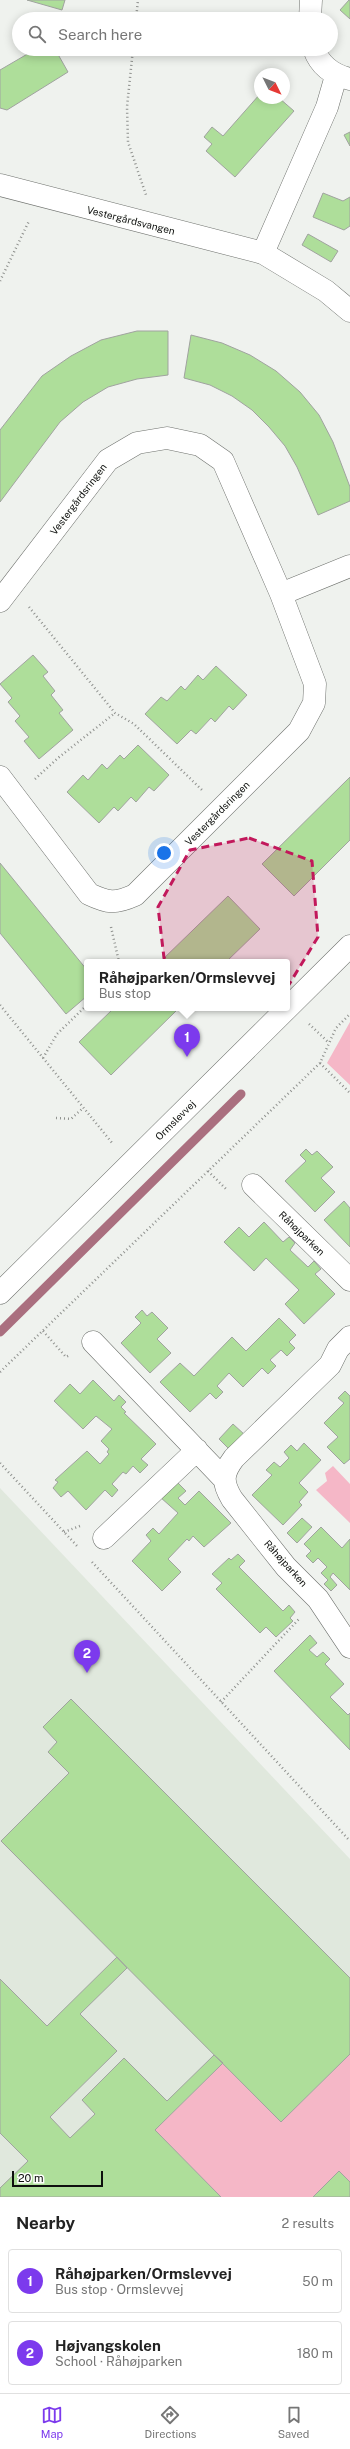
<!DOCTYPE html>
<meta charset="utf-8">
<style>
:root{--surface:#fff;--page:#f6f6f6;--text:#222;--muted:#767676;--line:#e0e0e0;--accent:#7c3aed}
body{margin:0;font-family:"Public Sans",sans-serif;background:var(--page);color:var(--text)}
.compass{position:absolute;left:254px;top:68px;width:36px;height:36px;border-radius:50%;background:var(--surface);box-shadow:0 2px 10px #0003;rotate:132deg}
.scale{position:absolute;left:12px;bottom:10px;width:91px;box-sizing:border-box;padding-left:4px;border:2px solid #0f100f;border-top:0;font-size:11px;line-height:14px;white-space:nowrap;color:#0f100f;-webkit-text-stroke:3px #fefffd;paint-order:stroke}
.you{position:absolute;left:164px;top:853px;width:14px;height:14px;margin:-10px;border:3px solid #fff;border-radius:50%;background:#1a73e8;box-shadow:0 0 0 6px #1a73e833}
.badge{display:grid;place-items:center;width:26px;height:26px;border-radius:50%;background:var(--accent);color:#fff;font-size:13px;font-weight:700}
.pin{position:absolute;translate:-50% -33px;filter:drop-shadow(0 1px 2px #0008)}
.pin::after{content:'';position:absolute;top:21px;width:14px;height:12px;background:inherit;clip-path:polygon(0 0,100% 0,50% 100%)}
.popup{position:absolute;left:84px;top:959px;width:206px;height:52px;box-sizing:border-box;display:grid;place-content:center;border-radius:4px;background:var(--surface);filter:drop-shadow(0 1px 3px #0005);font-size:13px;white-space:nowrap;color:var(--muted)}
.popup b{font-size:15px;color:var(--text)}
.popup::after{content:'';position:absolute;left:50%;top:100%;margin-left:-8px;border:8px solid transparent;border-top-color:var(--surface)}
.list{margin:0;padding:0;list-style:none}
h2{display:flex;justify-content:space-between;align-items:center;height:52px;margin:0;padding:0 16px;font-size:17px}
h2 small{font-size:13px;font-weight:400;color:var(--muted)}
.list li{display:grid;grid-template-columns:26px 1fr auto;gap:12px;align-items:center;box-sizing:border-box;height:64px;margin:0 8px 8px;padding:0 8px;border:1px solid var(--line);border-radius:4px}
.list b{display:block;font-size:15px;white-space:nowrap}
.list p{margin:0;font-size:13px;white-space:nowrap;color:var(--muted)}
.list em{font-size:13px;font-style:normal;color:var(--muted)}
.icon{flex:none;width:22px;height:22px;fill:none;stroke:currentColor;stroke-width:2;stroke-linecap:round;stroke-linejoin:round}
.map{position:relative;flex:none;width:350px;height:2197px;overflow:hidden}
.search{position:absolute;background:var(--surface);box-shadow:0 2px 10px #0003;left:12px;right:12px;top:12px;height:44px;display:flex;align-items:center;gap:10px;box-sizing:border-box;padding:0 14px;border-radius:22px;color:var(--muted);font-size:15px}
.sheet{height:196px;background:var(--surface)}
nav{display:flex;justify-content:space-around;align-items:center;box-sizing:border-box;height:56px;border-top:1px solid var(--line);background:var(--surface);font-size:11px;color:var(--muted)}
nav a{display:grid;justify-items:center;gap:2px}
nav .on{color:var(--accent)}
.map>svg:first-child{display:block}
.built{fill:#e0e8dd}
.green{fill:#f5b7c7}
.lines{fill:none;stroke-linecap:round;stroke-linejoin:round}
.stream{stroke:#aa6f7f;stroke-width:9}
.building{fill:#aede9a;stroke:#a0a39f}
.minor-casing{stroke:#6f726e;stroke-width:23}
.tertiary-casing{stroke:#6f726e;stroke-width:23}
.path{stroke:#8f918e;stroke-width:2.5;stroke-dasharray:1 3;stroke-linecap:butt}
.minor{stroke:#fff;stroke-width:22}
.tertiary{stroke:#fff;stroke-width:22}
.marked{fill:#c2185b;fill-opacity:0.2;stroke:#c2185b;stroke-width:3;stroke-dasharray:8 5;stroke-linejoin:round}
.labels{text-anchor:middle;stroke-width:3;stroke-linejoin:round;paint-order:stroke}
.street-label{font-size:10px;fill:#0f100f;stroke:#fefffd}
</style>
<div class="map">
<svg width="350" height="2197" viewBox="0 0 350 2197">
<rect width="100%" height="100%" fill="#eff2ee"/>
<path class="built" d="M0 1488 350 1859V2197H0Z"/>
<path class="green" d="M350 1022V1085L327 1063Z
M333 1466 350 1484V1523L316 1490 327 1481 325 1473Z
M350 2054V2197H221L155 2130 223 2063 281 2122Z"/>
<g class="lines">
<path class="stream" d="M0 1332 241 1094"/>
</g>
<path class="building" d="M27 0H65L62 10Z
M349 0H350V19L340 10Z
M190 16H202V19H190Z
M36 49H55L68 72 7 110 0 108V70Z
M260 94V98H279L294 111 235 177 206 151 212 144 204 137 212 127 223 136Z
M350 132V146L344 135Z
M323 193 343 201 350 197V226L344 230 313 217Z
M308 234 338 251 331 262 302 245Z
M137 331H168V375L137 379 108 387 83 402 60 422 0 502V430L42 376 71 356 101 340Z
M191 335 222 343 250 355 276 371 300 392 319 415 333 442 350 487V501L318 515 297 467 285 446 269 427 252 410 232 396 210 385 184 378Z
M33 655 48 672 43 676 55 691 51 695 63 710 59 713 73 730 39 759 24 741 29 737 15 721 20 716 8 702 12 698 0 684Z
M216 666 247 695 233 710 229 706 215 722 211 718 196 734 191 730 177 744 145 714 161 697 167 701 181 686 185 690 198 675 203 680Z
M138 745 169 775 154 791 149 787 136 802 131 797 118 811 114 807 99 823 67 792 83 775 88 780 102 764 107 769 120 755 124 759Z
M350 777V840L294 896 262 864Z
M0 863 87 970V996L66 1014 0 933Z
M228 896 260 929 226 962H160Z
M114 1008H179L111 1075 79 1042Z
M306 1149 312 1155 317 1151 333 1167 321 1178 335 1192 315 1212 285 1181 306 1161 300 1155Z
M344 1201 350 1208V1247L324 1220Z
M264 1222 283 1242 289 1237 295 1243 290 1250 308 1267 314 1261 321 1269 315 1274 335 1294 304 1324 285 1304 299 1290 266 1258 254 1271 224 1242 239 1227 249 1237Z
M142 1310 147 1316 152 1312 168 1328 157 1339 171 1353 150 1373 121 1343 141 1323 135 1317Z
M279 1318 296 1335 289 1342 295 1348 287 1356 281 1350 270 1360 276 1366 268 1374 262 1368 243 1387 229 1373 217 1386 223 1392 216 1399 210 1393 190 1412 160 1382 180 1363 194 1376 232 1337 246 1351Z
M93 1380 114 1401 119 1395 126 1402 121 1407 126 1412 124 1413 156 1444 141 1459 148 1465 140 1473 133 1466 126 1474 123 1472 112 1484 118 1490 112 1497 105 1490 86 1510 68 1491 61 1497 53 1488 58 1482 55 1480 87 1451 100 1464 109 1454 107 1452 109 1449 101 1441 112 1429 96 1416 83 1429 54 1401 70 1384 80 1394Z
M345 1391 350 1396V1459L344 1464 327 1447 338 1437 324 1423 344 1403 338 1398Z
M233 1424 245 1435 230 1450 219 1439Z
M304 1443 321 1460 299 1483 308 1492 299 1502 302 1505 283 1525 252 1495 272 1475 266 1470 274 1462 280 1467 289 1458 284 1452 291 1445 297 1451Z
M176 1481 186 1491 178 1498 185 1505 199 1491 231 1523 204 1547 193 1536 189 1541 187 1539 168 1559 181 1572 162 1591 132 1561 151 1541 146 1535 153 1528 159 1534 178 1513 160 1497Z
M302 1518 312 1527 297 1543 287 1533Z
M321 1527 342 1548 350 1539V1590L333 1573 330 1577 337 1585 331 1591 324 1584 328 1580 321 1573 327 1567 318 1558 313 1563 306 1556 311 1551 304 1544Z
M238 1554 245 1561 239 1567 283 1611 289 1605 295 1612 290 1618 293 1621 276 1637 266 1627 260 1633 216 1589 222 1583 212 1574 229 1558 231 1560Z
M310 1635 317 1643 309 1650 317 1657 323 1652 330 1659 325 1664 344 1684 330 1697 348 1715 350 1713V1750L274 1671Z
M71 1699 350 1978V2054L281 2122 1 1841 69 1773 48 1752 57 1742 43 1727Z
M117 1957 127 1968 80 2014 117 2051 50 2117 70 2138 95 2114 82 2100 124 2058 167 2101 214 2055 223 2063 155 2130 221 2197H0V2188L28 2161 0 2133V1979L47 2026Z
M339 2171 350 2182V2197H313Z"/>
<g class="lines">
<defs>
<path id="minor" d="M310 19 311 0
M314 49C320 66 333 75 350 79
M0 185 263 253 326 291 350 311
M263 253 327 107 336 76
M281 594 350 566
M0 601 108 460 137 443 167 438 200 445 223 461 281 594 315 684 314 703 299 731 135 895C115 904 108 903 89 894L0 777
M253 1185 350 1280
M350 1337 338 1349 330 1365 234 1458C222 1474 222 1482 232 1499L286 1567 318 1599 350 1647
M93 1342 224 1479
M104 1538 197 1450"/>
<path id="tertiary" d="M0 1293 350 946"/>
</defs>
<use href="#minor" class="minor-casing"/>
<use href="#tertiary" class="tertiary-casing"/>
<path class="path" d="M136 19 138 0
M133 49 127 107 128 142 146 195
M0 281 29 221
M29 607 115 713 134 724 202 790
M35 779 58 758 115 713
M111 927 119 962
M0 1005 113 1144
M309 1024 329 1043
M43 1058 57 1034 87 1005
M320 1063 350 1093
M56 1118 71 1119 83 1108
M208 1171 226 1189
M43 1331 66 1357 70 1355
M0 1372 320 1063 336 1028 350 1014
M0 1463 78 1547
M64 1532 80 1526
M92 1562 350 1841
M221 1702 299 1619"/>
<use href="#minor" class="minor"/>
<use href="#tertiary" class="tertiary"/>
</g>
<path class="marked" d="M249 838 312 861 318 937 285 991 227 998 164 958 158 907 190 850Z"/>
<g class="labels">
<g class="street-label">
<text transform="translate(131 220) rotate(14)" y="4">Vestergårdsvangen</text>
<text transform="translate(78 499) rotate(-53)" y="4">Vestergårdsringen</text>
<text transform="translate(217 813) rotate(-45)" y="4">Vestergårdsringen</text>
<text transform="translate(175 1120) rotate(-45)" y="4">Ormslevvej</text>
<text transform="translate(302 1233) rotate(44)" y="4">Råhøjparken</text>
<text transform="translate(286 1563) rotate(48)" y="4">Råhøjparken</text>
</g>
</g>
</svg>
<svg class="compass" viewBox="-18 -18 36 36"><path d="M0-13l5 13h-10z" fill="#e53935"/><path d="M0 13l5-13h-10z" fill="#767676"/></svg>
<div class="scale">20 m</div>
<div class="you"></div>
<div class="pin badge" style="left:187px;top:1057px">1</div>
<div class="popup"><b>Råhøjparken/Ormslevvej</b>Bus stop</div>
<div class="pin badge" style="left:87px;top:1673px">2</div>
<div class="search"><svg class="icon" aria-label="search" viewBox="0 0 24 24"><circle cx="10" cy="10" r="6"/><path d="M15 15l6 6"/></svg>Search here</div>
</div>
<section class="sheet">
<h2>Nearby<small>2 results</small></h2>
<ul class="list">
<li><span class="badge">1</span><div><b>Råhøjparken/Ormslevvej</b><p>Bus stop · Ormslevvej</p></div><em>50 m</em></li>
<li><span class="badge">2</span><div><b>Højvangskolen</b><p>School · Råhøjparken</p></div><em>180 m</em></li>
</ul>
</section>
<nav>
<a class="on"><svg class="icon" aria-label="map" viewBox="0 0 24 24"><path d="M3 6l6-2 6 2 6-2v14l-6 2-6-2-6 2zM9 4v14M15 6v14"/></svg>Map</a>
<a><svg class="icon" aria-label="directions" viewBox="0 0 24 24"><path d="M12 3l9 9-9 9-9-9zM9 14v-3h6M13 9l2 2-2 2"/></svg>Directions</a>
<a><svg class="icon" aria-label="saved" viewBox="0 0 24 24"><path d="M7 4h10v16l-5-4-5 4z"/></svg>Saved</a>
</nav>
